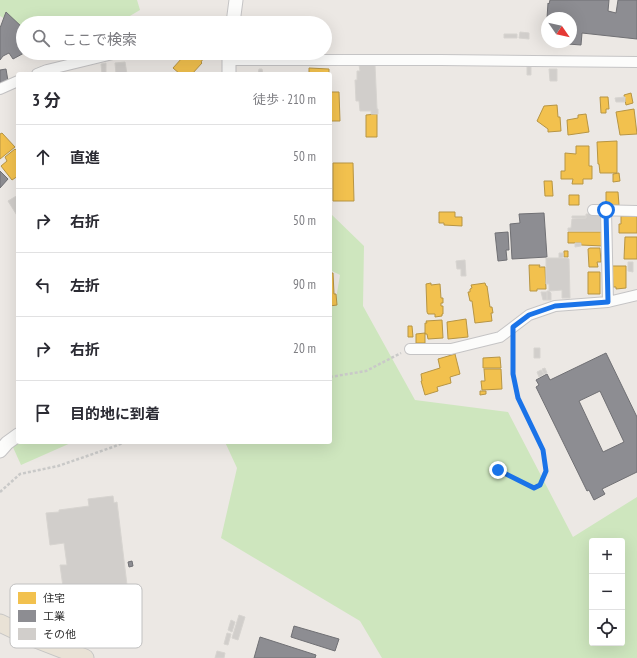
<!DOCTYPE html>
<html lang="ja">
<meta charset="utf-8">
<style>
:root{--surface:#fff;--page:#f2f2f3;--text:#2b2b33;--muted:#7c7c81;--line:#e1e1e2}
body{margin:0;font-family:"PT Sans Narrow","Noto Sans JP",sans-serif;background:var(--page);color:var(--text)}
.controls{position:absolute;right:12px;bottom:12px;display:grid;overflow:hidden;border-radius:4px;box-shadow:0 4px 16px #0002}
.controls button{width:36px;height:36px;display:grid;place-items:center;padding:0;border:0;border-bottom:1px solid var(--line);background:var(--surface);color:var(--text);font:20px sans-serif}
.compass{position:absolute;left:541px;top:12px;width:36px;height:36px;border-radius:50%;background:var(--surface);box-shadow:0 4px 16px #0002;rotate:124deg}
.stop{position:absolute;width:12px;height:12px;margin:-9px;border:3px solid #1a73e8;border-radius:50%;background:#fff}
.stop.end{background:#1a73e8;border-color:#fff;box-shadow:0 1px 4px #0008}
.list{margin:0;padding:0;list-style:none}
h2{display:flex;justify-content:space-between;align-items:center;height:52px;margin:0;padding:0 16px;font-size:17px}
h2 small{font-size:13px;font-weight:400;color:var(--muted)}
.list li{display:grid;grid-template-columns:26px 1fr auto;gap:12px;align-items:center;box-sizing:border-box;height:64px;padding:0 16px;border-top:1px solid var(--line)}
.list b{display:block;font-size:15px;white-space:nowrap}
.list em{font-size:13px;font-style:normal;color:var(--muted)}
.icon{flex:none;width:22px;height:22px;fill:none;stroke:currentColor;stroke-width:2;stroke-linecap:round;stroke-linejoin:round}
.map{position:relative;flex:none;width:637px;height:658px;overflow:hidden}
.search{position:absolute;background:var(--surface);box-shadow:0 4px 16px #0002;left:16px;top:16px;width:316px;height:44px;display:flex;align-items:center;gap:10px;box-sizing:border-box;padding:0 14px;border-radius:22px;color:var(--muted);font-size:15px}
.panel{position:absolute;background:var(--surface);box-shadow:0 4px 16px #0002;left:16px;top:72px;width:316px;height:372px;border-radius:4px}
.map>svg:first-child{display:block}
.green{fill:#cee6be;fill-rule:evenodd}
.homes{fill:#f2c14e;stroke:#b79544}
.industry{fill:#8d8d92;stroke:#707074;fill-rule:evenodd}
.building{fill:#d1cecb;stroke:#d7d4d0}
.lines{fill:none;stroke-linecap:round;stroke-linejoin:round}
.minor-casing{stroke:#c5c4c5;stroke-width:12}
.tertiary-casing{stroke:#c5c4c5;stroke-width:15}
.trunk-casing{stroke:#c6c5c4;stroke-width:19}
.path{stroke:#c9c9c8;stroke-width:2.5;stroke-dasharray:3 2;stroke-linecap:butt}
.minor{stroke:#fcfcfb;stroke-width:10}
.tertiary{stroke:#fcfcfb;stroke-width:13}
.trunk{stroke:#e9e2d6;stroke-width:17}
.route{stroke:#1a73e8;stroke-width:5}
.key{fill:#fff;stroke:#c0c0c0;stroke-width:1}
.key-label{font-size:11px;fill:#2e2e2e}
</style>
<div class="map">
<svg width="637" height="658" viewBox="0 0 637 658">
<rect width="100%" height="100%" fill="#ece8e4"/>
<path class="green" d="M0 0H137L140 10 118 23H23V29L0 16Z
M330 213 364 246 363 306 415 400 508 412 573 537 637 497V658H382L360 621 221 538 237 468 225 442H330V308L335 305 340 275 330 270ZM592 541H622V643H592Z
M18 442H73L21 465 12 445Z"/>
<path class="homes" d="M178 53H200V55L203 59 201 62 202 63 192 74H180L173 68 182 58 177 54Z
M309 68 329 69V74H309Z
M330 92H339L340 121H330Z
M631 93 633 103 626 105 624 95Z
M600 97H608L609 109H606V113H601Z
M557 105 558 117H560L561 131 548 132V129L537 121 544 106Z
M634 109 637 134 620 135 616 112Z
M377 114V137H366V115Z
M586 114 589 132 568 135 567 120 578 118V115Z
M2 133 15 147 0 159V134Z
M617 141V173H600L599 164H598L597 142Z
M576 146H589V166H592V179H583V184H572L573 179H561V171H565V153L576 154Z
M15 149 18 152V176L12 180 1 166 7 161 5 157Z
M333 163H353L354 201H333Z
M619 173 620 181 613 182V174Z
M544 181H552L553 196H545Z
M606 192H618L619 205H606Z
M569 195H579V205H569Z
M439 212H455V217H462V226L444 225V223H439Z
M621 216H637V233H619V224H621Z
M568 232H603V246L581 245V243H568Z
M625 237H637V259H624Z
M590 248H600L601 262H597L598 267H589L588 249Z
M564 251H568V257H564Z
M529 265H540L539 267H545L546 289H537V291H530Z
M612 266H626V288L616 289V287H613Z
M588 272H600V294H588Z
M330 273H333L334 294H336L337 305 330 306Z
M431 283V285L440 284 441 298H443V303H441V306H443V314H442V316L435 317V314H428L427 312 426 284Z
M485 283 486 286H487L490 307H492L493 313H491L492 321 475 323 472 301H470L468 292H470V289L472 288 471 285Z
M466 319 468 337 448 339 447 322Z
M442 320 443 338 428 339 427 334H425V323H427L426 321Z
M408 326H412L413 337H408Z
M425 333V343H416V334Z
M455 354 460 374 450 377 451 383 437 387 438 391 425 395 421 381H422L421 374 440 368 438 359Z
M500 357 501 368H483V358Z
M484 369H501L502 389 482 390 481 381H485Z
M480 391H486V394L480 395Z"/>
<path class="industry" d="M550 0H609L608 11 616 13 618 0H637V39L582 33 581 45 568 44V42H571V18H547L548 3 549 4Z
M6 12 23 28V53H24L13 59 9 53 3 56 0 60V28Z
M6 69 8 81 0 83V70Z
M0 171 8 179 0 188Z
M544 213 547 257 512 259 510 224 520 223 519 214Z
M508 232 509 250H506L507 260 498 261 495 233Z
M606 353 637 417V472L602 489 605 494 594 500 589 490 587 491 536 387 539 385 536 380 547 374 550 380ZM600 391 624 442 603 452 579 401Z
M132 561 133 566 129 567 128 562Z
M294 626 339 639 335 651 291 637Z
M260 637 316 655 315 658H254Z"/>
<path class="building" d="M520 32 529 33V39L519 38Z
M504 34H517V38H504Z
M125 62 127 74H116L115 63Z
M106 63V74H102L101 64Z
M359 65H375L377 109H378V114H371V111H360L359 101H356L355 80H357V71H360Z
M527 66H531V75H527Z
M259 69H262L263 74H258Z
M549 69H557V81H550Z
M625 97V102H616L615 98Z
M18 195V217L8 201Z
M586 214H603V231H568V228H571L572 219 586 218Z
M572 216H586V218H572Z
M575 243H581V246L575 247Z
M559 253H563V257L559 258Z
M546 258H567L569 259 570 298H562V290L549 291V284H546Z
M465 260 466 276H461V269H457L456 261Z
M628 262H633V272L628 271Z
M547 291H549L551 293V300H547Z
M541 292H547V300H543Z
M534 348H540V358H534Z
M545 368 547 373 544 374 542 369Z
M541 370 544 374 539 377 537 372Z
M113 496 114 503 117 502 127 585H125L126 593 103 596 102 589 64 594 60 565H67L64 543 50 545 46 513 59 512V510L89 506 88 499Z
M239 615 245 617 238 640 232 638Z
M231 620 235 622 232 632 228 630Z
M227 633 231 634 228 645 224 644Z
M217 651 225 653 224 658H215Z"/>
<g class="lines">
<defs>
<path id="minor" d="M229 60H440L637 62
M37 74 47 70 117 53
M0 89 18 81
M593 210 637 211
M606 210 608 302
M410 349H451L500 337 529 315 555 306 608 302 637 295"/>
<path id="tertiary" d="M233 23 236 0
M229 74V53
M0 451 7 443 18 435"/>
<path id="trunk" d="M0 623 23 634 85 658"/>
</defs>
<use href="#minor" class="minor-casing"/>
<use href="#tertiary" class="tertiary-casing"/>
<use href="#trunk" class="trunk-casing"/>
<path class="path" d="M330 377 366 371 401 353
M498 470 534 488 540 485 546 471 543 450 518 398 513 374V339
M0 492 20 474 58 466 113 447 125 442"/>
<use href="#minor" class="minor"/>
<use href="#tertiary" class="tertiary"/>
<use href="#trunk" class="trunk"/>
</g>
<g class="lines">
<path class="route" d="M498 470 534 488 540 485 546 471 543 450 518 398 513 374V327L529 315 555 306 608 302 606 210"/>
</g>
<rect x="10" y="584" width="132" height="64" rx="6" class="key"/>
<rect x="18" y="592" width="18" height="12" fill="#f2c14e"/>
<rect x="18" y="610" width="18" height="12" fill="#8d8d92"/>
<rect x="18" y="628" width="18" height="12" fill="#d1cecb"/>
<g class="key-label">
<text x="43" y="602">住宅</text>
<text x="43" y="620">工業</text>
<text x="43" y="638">その他</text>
</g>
</svg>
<div class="controls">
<button>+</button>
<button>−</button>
<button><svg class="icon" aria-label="locate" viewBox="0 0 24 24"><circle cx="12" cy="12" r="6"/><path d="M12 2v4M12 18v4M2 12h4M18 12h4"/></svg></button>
</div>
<svg class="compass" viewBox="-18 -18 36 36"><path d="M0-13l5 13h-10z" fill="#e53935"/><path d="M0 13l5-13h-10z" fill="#7c7c81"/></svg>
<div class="stop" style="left:606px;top:210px"></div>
<div class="stop end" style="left:498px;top:470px"></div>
<div class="search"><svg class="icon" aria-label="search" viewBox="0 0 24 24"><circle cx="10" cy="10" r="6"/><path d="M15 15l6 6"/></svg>ここで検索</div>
<section class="panel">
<h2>3 分<small>徒歩 · 210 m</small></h2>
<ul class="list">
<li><svg class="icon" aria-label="ahead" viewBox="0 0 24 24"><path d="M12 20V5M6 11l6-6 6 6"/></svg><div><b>直進</b></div><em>50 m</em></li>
<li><svg class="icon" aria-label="right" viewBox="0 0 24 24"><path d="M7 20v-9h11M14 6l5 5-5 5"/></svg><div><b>右折</b></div><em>50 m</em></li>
<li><svg class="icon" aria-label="left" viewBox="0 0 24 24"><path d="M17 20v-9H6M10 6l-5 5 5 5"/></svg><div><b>左折</b></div><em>90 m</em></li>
<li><svg class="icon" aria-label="right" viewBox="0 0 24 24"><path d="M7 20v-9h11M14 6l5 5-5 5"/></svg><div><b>右折</b></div><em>20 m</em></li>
<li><svg class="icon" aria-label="arrive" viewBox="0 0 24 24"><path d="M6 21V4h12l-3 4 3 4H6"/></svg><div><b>目的地に到着</b></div></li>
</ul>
</section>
</div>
